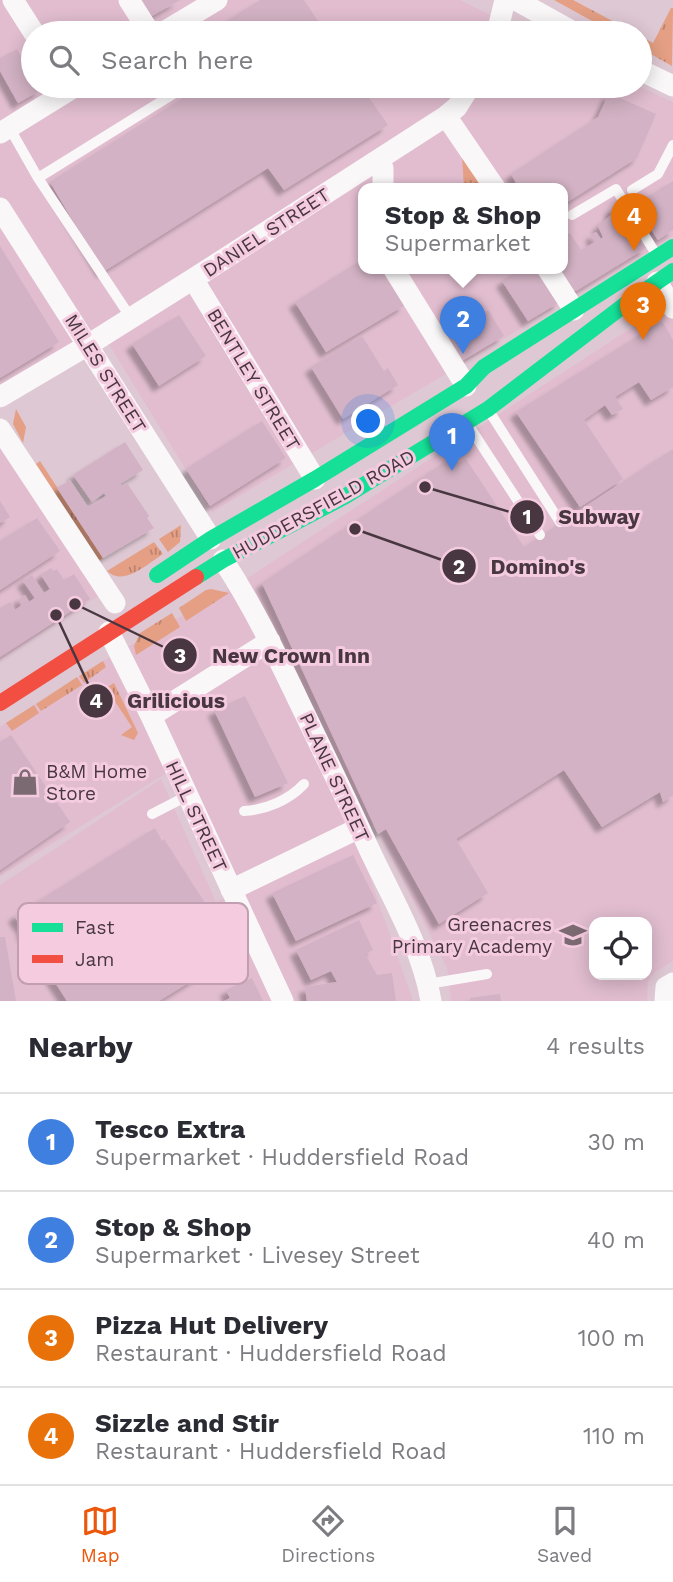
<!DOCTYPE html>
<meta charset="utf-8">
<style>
:root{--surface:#fff;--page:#f2f2f3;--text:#2b2b33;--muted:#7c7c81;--line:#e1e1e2;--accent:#ea580c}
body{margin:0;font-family:"Work Sans",sans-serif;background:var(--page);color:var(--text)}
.controls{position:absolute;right:21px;bottom:21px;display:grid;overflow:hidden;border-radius:14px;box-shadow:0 4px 18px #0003}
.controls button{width:63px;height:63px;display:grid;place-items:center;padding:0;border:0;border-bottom:2px solid var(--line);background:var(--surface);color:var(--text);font:35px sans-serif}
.you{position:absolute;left:369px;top:422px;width:24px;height:24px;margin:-18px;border:5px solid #fff;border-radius:50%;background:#1a73e8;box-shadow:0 0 0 10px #1a73e833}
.badge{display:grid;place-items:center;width:46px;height:46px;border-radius:50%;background:var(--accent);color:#fff;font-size:23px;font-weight:700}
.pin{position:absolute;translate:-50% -58px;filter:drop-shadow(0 2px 4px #0008)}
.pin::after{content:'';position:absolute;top:37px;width:24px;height:21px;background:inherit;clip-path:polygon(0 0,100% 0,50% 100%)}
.popup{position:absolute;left:358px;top:183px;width:210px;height:91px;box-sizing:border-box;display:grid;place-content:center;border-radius:14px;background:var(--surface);filter:drop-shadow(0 2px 5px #0005);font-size:23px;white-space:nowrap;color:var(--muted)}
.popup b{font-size:26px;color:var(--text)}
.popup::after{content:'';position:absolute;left:50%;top:100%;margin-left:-14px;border:14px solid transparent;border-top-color:var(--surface)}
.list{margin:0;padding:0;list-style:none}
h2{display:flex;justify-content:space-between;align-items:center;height:91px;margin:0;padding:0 28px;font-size:30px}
h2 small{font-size:23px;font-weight:400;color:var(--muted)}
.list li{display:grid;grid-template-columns:46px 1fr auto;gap:21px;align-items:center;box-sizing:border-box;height:98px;padding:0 28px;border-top:2px solid var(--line)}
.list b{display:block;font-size:26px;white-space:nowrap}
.list p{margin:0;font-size:23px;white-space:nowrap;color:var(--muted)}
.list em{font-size:23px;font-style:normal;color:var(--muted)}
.icon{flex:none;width:38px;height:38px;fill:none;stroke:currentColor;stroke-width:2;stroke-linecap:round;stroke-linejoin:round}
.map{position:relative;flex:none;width:673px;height:1001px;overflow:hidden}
.search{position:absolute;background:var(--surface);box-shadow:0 4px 18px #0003;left:21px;right:21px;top:21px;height:77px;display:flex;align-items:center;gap:18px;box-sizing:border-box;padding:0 24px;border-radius:38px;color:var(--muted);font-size:26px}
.sheet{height:483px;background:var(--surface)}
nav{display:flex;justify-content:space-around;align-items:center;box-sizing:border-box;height:98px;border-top:2px solid var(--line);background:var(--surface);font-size:19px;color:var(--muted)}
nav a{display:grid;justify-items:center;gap:4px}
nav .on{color:var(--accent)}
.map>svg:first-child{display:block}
.built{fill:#e1bdcf;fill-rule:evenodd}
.grass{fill:url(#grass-tufts)}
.building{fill:#d2b2c4;filter:url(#shadow)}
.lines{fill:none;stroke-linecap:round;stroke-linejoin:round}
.lane{stroke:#faf7f8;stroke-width:10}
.street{stroke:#faf7f8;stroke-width:21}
.fast{stroke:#16e098;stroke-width:16}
.jam{stroke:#f24e42;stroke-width:16}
.labels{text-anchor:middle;stroke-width:6;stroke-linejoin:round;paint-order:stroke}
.street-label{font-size:19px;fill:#483740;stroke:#f5cbe0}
.poi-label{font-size:19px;fill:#483740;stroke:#f5cbe0;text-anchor:start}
.key{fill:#f5cbe0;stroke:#c19fb0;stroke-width:2}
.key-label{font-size:19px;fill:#483740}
.leader{fill:none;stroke:#483740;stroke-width:2.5}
.callout-dot{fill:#483740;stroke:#f5cbe0;stroke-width:2.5}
.mark-label{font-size:21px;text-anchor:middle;font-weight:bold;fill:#fff}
.callout-label{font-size:21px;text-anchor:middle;font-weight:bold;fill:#483740;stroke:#f5cbe0;stroke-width:6;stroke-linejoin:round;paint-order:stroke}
</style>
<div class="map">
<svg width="673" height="1001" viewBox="0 0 673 1001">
<defs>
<pattern id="grass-tufts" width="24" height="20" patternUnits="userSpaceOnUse" patternTransform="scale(1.75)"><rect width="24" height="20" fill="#e49f84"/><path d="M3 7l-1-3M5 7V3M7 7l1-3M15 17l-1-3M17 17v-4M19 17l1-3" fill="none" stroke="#bb826d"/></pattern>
<filter id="shadow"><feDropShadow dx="-6" dy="6" stdDeviation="2" flood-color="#0004"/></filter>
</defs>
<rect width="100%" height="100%" fill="#dec8d3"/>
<path class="built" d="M0 0H460L526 33H33V86H638L673 102V236L464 363 212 512 108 343 0 409ZM363 188H563V268H363Z
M673 279V961L655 972 648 981 647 1001H451L447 968 375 824 229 884 178 766 0 876V727L103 661 246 579 659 310ZM594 922H647V975H594Z
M0 439 98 596 0 660Z
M161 779 216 902 355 835 413 1001H0V885Z"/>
<path class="grass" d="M554 0H573L635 33H614Z
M671 8H673L672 66 640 48V36L653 43Z
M462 155 484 188H464Z
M16 409 26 427 23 443 13 424Z
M40 461 103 558 99 561 36 464Z
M181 525 180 542 168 552 159 539Z
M154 542 163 554C147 564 124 587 107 571Z
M211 589 229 593 186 621 179 608 206 590Z
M172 613 180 627 136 655 134 646 140 633Z
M103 661 106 667 84 683 79 676Z
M77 677 82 685 41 711 36 704Z
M114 683 138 733 134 740 121 735 132 727 106 688Z
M34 705 39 713 12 731 6 723Z"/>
<path class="building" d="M141 0H180L152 16Z
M260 0H304L326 33H208Z
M17 49 33 77V86H38L41 90 18 103 0 71V58Z
M202 86H361L388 125 284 190 268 168 103 272 50 182Z
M609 93 656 114 637 158 563 205V188H519L511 174 598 117Z
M673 181V230L658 240 635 205Z
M618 205 646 248 576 291 571 290 557 268H563V237L570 233 581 250 595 242 591 235 596 232 601 239 603 237 598 226 612 214 610 210Z
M0 246 59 342 0 378Z
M363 259V268H382L405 305 326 352 295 302Z
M522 268H537L560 302 528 321 502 281Z
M488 310 504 336 460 362 435 323 447 316 452 323 462 318 466 324Z
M179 315 206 356 159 386 132 344Z
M662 321 673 340V387L651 400 639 382 615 397 623 409 612 415 605 405 584 420 623 479 580 507 516 412Z
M362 336 384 371 388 368 398 385 343 419 311 367Z
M262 421 286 458 210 506 186 469Z
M125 442 143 470 120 484 121 486 127 483 149 516 147 518 154 528 103 558 57 488 70 480 88 507 106 496 104 493 92 502 73 475Z
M673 449V795L663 802 660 792 602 827 564 770 456 839 488 893 439 924 386 829 378 834 262 583 454 456 459 463 466 459 524 547Z
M0 501 10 517 0 523Z
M37 518 60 551 0 590V541Z
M51 568 53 571 57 569 64 580 74 574 90 599 0 657V608L10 602 15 610 22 605 19 599 25 595 29 602 35 598 23 581 32 575 44 593 50 589 41 575Z
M245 696 288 783 255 797 214 710Z
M11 735 70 822 0 870V742Z
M155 828 162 841 164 839 237 953 159 1001H67L22 931 24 930 14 916Z
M353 855 377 903 296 941 272 893Z
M359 920 373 950 365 954 377 975 392 973 396 1001H307L305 987 337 982 331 971 311 980 296 950Z
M0 937H5L16 1001H0Z
M252 978 263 1001H224L230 998 226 990Z
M500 994 501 1001H470V998Z"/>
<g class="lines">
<path class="lane" d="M9 127 38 178 131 318
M38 178 186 86
M632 190 658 174 673 145
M572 215 616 189 656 254
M489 411 560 522
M469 426 540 535
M244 811C266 810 289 800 304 784
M152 814 187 796
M428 984 487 974"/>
<path class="street" d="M13 0 34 33
M129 0 150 33
M516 0 575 33
M162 33 217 0
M497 33 505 0
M640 70 673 86
M446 116 495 188
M0 133 76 86
M378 160 383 168V188
M0 208 211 539
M393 268 466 386
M547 268 574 310
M193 279 315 479
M657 282 673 308
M0 397 88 345 193 279 446 116 457 107 470 86
M0 429 115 603
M223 560C254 607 278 658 303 710 325 756 348 802 369 849 392 898 422 948 431 1001
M109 632 151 716 283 1001
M151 716 270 641
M231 890 359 828
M665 1001 666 987 673 983"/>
<path class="fast" d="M157 575 211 539 315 479 466 386 484 367 673 247
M196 577 223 560 344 497 488 409 627 303 673 271"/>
<path class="jam" d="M0 703 196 577"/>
</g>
<defs>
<symbol id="shop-bare" viewBox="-9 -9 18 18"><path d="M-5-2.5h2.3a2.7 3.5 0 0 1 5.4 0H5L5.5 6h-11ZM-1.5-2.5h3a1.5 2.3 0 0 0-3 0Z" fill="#7c6a73" stroke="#f5cbe0" stroke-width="2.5" paint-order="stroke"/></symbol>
<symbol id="school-bare" viewBox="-9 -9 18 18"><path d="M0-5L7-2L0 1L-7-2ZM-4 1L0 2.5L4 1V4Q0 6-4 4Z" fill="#7c6a73" stroke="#f5cbe0" stroke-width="2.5" paint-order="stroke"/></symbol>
</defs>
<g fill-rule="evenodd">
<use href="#shop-bare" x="6" y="763" width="38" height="38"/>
<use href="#school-bare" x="554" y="916" width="38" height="38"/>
</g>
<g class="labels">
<g class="street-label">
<text transform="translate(266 232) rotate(-33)" y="7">DANIEL STREET</text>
<text transform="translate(106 373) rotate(58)" y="7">MILES STREET</text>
<text transform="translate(254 379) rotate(59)" y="7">BENTLEY STREET</text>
<text transform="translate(323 504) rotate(-29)" y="7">HUDDERSFIELD ROAD</text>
<text transform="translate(335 777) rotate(65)" y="7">PLANE STREET</text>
<text transform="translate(197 816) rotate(65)" y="7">HILL STREET</text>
</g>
<g class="poi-label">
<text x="46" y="778">B&amp;M Home<tspan x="46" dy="22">Store</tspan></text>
<text x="552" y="931" text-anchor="end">Greenacres<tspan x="552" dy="22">Primary Academy</tspan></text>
</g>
</g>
<rect x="18" y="903" width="230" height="81" rx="10" class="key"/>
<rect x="32" y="923" width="31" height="9" fill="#16e098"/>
<rect x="32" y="955" width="31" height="8" fill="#f24e42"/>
<g class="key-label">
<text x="75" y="934">Fast</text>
<text x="75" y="966">Jam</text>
</g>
<path class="leader" d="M425 487L527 517M355 529L459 566M75 604L180 655M56 615L96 701"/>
<g class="callout-dot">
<circle cx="425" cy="487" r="7"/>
<circle cx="355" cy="529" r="7"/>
<circle cx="75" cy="604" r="7"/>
<circle cx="56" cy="615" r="7"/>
<circle cx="527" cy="517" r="18"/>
<circle cx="459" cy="566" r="18"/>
<circle cx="180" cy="655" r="18"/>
<circle cx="96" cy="701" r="18"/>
</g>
<g class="mark-label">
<text x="527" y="524">1</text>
<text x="459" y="574">2</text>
<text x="180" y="663">3</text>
<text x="96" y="708">4</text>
</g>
<g class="callout-label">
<text x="599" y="524">Subway</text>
<text x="538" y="574">Domino's</text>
<text x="291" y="663">New Crown Inn</text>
<text x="176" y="708">Grilicious</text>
</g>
</svg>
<div class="controls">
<button><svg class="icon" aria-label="locate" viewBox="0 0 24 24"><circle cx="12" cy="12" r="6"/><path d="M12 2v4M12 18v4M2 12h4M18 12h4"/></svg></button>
</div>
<div class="you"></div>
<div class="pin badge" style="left:452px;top:471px;background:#3f7fe0">1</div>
<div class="pin badge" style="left:463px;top:354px;background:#3f7fe0">2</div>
<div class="popup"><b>Stop &amp; Shop</b>Supermarket</div>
<div class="pin badge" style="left:643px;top:340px;background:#e8710a">3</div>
<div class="pin badge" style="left:634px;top:251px;background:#e8710a">4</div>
<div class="search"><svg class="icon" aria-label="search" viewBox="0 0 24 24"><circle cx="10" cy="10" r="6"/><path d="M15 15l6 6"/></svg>Search here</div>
</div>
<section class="sheet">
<h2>Nearby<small>4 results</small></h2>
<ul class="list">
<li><span class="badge" style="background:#3f7fe0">1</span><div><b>Tesco Extra</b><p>Supermarket · Huddersfield Road</p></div><em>30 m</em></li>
<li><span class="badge" style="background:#3f7fe0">2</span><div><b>Stop &amp; Shop</b><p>Supermarket · Livesey Street</p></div><em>40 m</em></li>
<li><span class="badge" style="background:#e8710a">3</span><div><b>Pizza Hut Delivery</b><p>Restaurant · Huddersfield Road</p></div><em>100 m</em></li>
<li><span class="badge" style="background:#e8710a">4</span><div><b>Sizzle and Stir</b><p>Restaurant · Huddersfield Road</p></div><em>110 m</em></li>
</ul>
</section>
<nav>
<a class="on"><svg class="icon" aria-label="map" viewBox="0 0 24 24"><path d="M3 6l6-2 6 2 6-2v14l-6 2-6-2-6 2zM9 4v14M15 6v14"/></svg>Map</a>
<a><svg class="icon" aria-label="directions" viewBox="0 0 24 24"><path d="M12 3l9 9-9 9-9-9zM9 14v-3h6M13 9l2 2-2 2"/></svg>Directions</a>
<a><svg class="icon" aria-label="saved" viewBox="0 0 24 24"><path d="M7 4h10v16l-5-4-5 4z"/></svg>Saved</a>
</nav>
